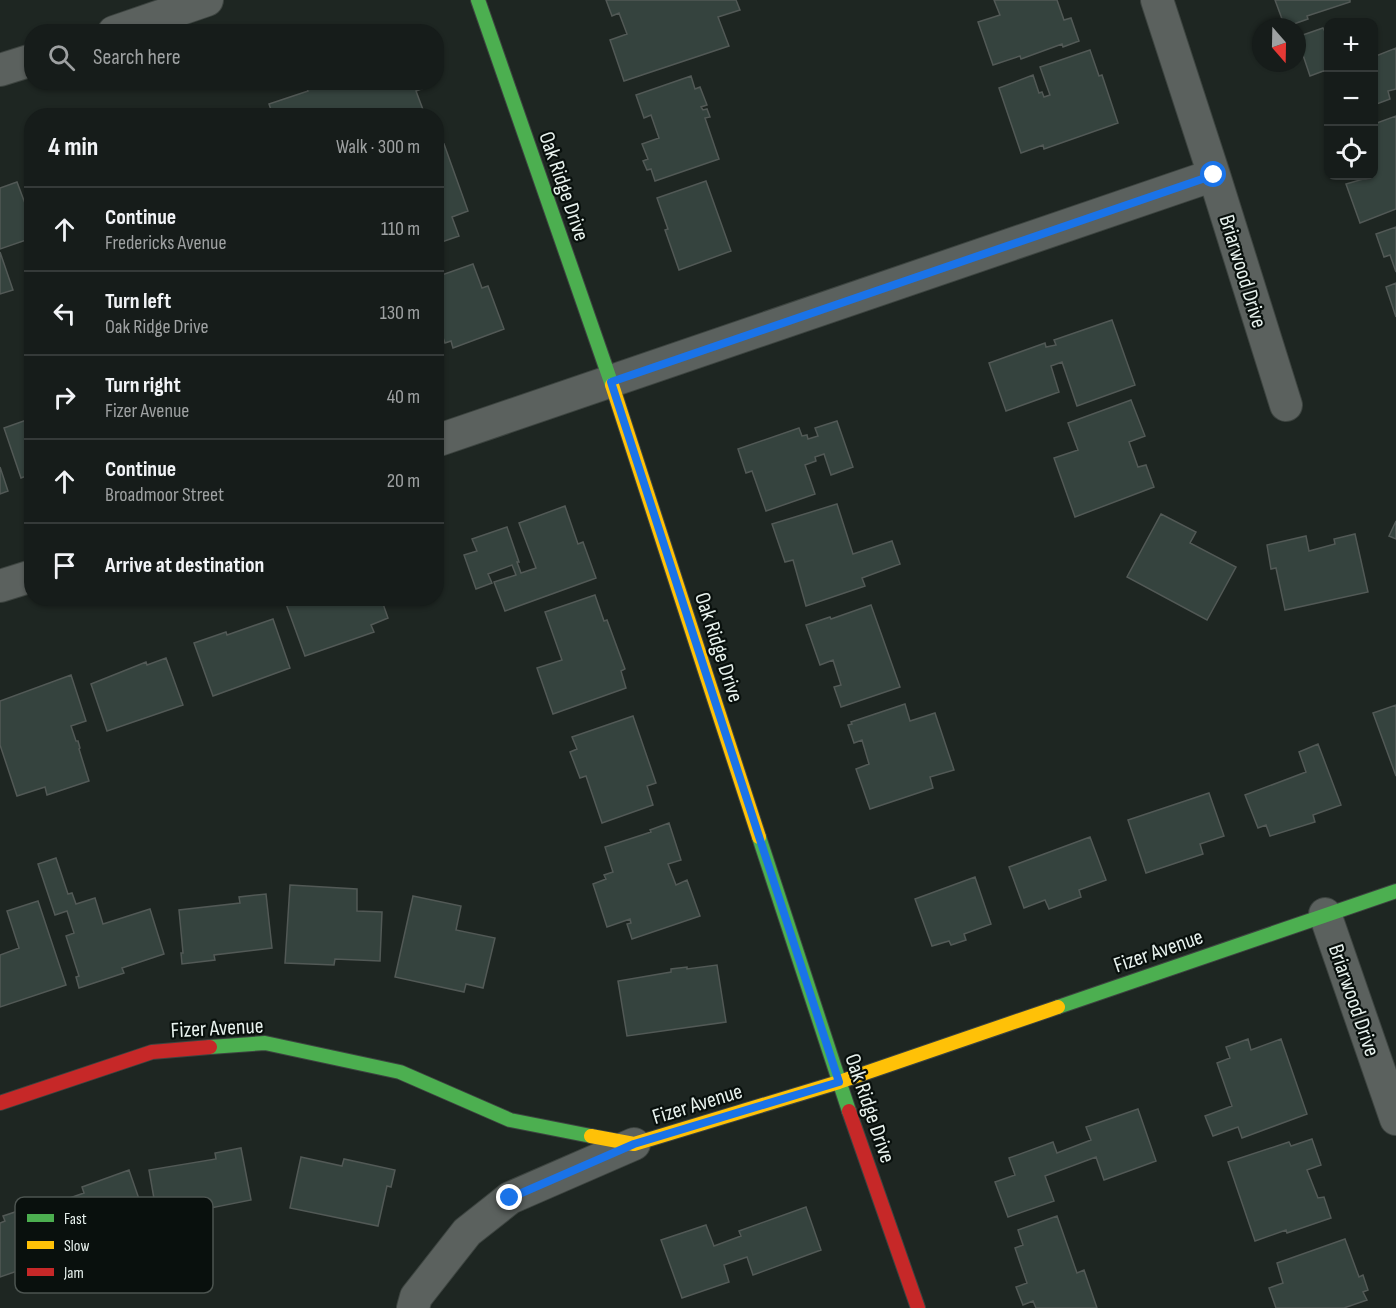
<!DOCTYPE html>
<meta charset="utf-8">
<style>
:root{--surface:#161c1a;--page:#1f2523;--text:#f1f3f6;--muted:#9ea1a2;--line:#353a39}
body{margin:0;font-family:"Sofia Sans Condensed",sans-serif;background:var(--page);color:var(--text)}
.controls{position:absolute;right:18px;top:18px;display:grid;overflow:hidden;border-radius:12px;box-shadow:0 2px 4px #0004}
.controls button{width:54px;height:54px;display:grid;place-items:center;padding:0;border:0;border-bottom:2px solid var(--line);background:var(--surface);color:var(--text);font:30px sans-serif}
.compass{position:absolute;left:1252px;top:18px;width:54px;height:54px;border-radius:50%;background:var(--surface);box-shadow:0 2px 4px #0004;rotate:160deg}
.stop{position:absolute;width:18px;height:18px;margin:-14px;border:4px solid #1a73e8;border-radius:50%;background:#fff}
.stop.end{background:#1a73e8;border-color:#fff;box-shadow:0 2px 6px #0008}
.list{margin:0;padding:0;list-style:none}
h2{display:flex;justify-content:space-between;align-items:center;height:78px;margin:0;padding:0 24px;font-size:26px}
h2 small{font-size:20px;font-weight:400;color:var(--muted)}
.list li{display:grid;grid-template-columns:39px 1fr auto;gap:18px;align-items:center;box-sizing:border-box;height:84px;padding:0 24px;border-top:2px solid var(--line)}
.list b{display:block;font-size:22px;white-space:nowrap}
.list p{margin:0;font-size:20px;white-space:nowrap;color:var(--muted)}
.list em{font-size:20px;font-style:normal;color:var(--muted)}
.icon{flex:none;width:33px;height:33px;fill:none;stroke:currentColor;stroke-width:2;stroke-linecap:round;stroke-linejoin:round}
.map{position:relative;flex:none;width:1396px;height:1308px;overflow:hidden}
.search{position:absolute;background:var(--surface);box-shadow:0 2px 4px #0004;left:24px;top:24px;width:420px;height:66px;display:flex;align-items:center;gap:15px;box-sizing:border-box;padding:0 21px;border-radius:24px;color:var(--muted);font-size:22px}
.panel{position:absolute;background:var(--surface);box-shadow:0 2px 4px #0004;left:24px;top:108px;width:420px;height:498px;border-radius:24px}
.map>svg:first-child{display:block}
.building{fill:#35433e;stroke:#525956;stroke-width:1.5}
.lines{fill:none;stroke-linecap:round;stroke-linejoin:round}
.street-casing{stroke:#3d4440;stroke-width:34}
.fast-casing{stroke:#3d4440;stroke-width:16}
.slow-casing{stroke:#3d4440;stroke-width:16}
.jam-casing{stroke:#3d4440;stroke-width:16}
.street{stroke:#5b615e;stroke-width:32}
.fast{stroke:#4caf50;stroke-width:14}
.slow{stroke:#ffc107;stroke-width:14}
.jam{stroke:#c62828;stroke-width:14}
.route{stroke:#1a73e8;stroke-width:8}
.labels{text-anchor:middle;stroke-width:4.5;stroke-linejoin:round;paint-order:stroke}
.street-label{font-size:22px;fill:#e8f2ee;stroke:#09100d}
.key{fill:#09100d;stroke:#4c5450;stroke-width:1.5}
.key-label{font-size:16px;fill:#e8f2ee}
</style>
<div class="map">
<svg width="1396" height="1308" viewBox="0 0 1396 1308">
<rect width="100%" height="100%" fill="#1e2622"/>
<path class="building" d="M606 0H736L740 10 718 17 729 46 624 81 610 40 627 34 619 13 612 16Z
M994 0H1057L1064 20 1071 18 1079 41 1063 47 1062 44 1021 59 1020 56 993 65 978 22 1000 15Z
M1275 0H1350V2L1307 16 1308 19 1285 27Z
M1323 28 1324 30 1328 29V76L1326 70 1310 76 1297 37Z
M1374 48 1376 56 1396 48V89L1388 91 1390 99 1374 105Z
M1090 50 1099 76 1102 75 1118 123 1044 149 1043 145 1021 153 999 88 1033 75 1039 93 1042 92 1044 97 1050 95 1040 67Z
M691 76 695 89 700 87 707 105 701 107 703 110 707 109 710 117 705 118 719 159 655 181 651 169 647 170 643 161 648 159 642 144 659 138 651 115 644 118 636 95Z
M304 82H422L424 88 416 91 425 115 273 116 269 104 308 91Z
M1396 116V209L1360 223 1346 184 1374 176V124Z
M444 144 468 211 452 217 459 236 436 244V147Z
M706 181 731 251 679 270 665 230 668 229 657 198Z
M17 182 32 222V238L0 249V188Z
M1396 227V272L1390 255 1384 257 1376 234Z
M0 252 13 290 0 294Z
M473 264 482 288 488 286 504 329 453 348 451 341 445 343 440 329 436 331V277Z
M1396 283V317L1386 287Z
M1112 320 1135 385 1077 406 1062 362 1051 366 1059 392 1006 411 989 363 1045 343 1046 347 1056 345 1054 340Z
M1131 400 1145 436 1129 442 1138 467 1146 465 1154 487 1075 517 1054 458 1078 450 1068 423Z
M32 418V474L21 478 4 428Z
M837 421 853 467 831 475 824 454 815 457 816 461 805 465 815 494 766 511 752 471 746 473 738 449 799 428 802 436 807 435 808 439 818 436 815 428Z
M0 467 8 491 0 494Z
M837 504 853 554 892 541 900 564 862 578 865 586 806 606 793 560 785 562 772 524Z
M565 506 578 544 583 542 596 578 505 611 494 582 516 575 512 565 488 574 492 583 476 589 464 555 477 551 472 539 507 527 519 562H517L521 573 536 568 519 523Z
M1161 514 1196 532 1190 543 1236 567 1207 620 1127 577Z
M1396 521V539L1389 536Z
M1355 534 1368 592 1285 610 1276 568 1271 569 1267 545 1306 536 1309 551 1335 544 1334 539Z
M595 595 604 621 607 620 625 669 621 671 626 688 553 714 537 668 562 660 545 612Z
M301 598H381L388 618 371 625 374 632 305 656 286 604Z
M871 605 900 687 841 707 834 687 841 685 833 660 820 665 806 625 830 617 831 619Z
M273 619 290 668 213 696 194 643 226 632 227 635Z
M166 658 183 705 107 731 91 684 146 662 147 665Z
M71 675 86 721 71 726 76 741H78L80 748 79 749 89 781 47 795 45 787 17 796 0 745V701Z
M905 704 910 721 935 713 954 770 930 777 933 788 870 809 856 769 869 764 862 740 854 743 848 725 852 724 851 722Z
M1396 705V776L1373 713Z
M633 716 656 783 647 786 653 805 602 823 586 776 580 778 570 752 577 749 572 737Z
M1318 744 1341 805 1313 815 1315 822 1270 836 1266 825 1258 828 1245 795 1306 772 1299 752Z
M1209 793 1224 836 1200 844 1203 854 1146 873 1128 820Z
M669 823 681 860 668 864 676 885 687 880 700 916 632 939 627 924 631 923 630 919 607 927 593 884 606 879 604 875 613 872 605 847 651 832 650 830Z
M1090 837 1106 880 1079 890 1081 897 1049 909 1045 900 1024 908 1009 867Z
M56 858 68 894 72 893 76 904 95 898 103 924 150 909 164 954 122 968 124 973 79 988 76 977 79 976 66 936 74 933 67 911 55 915 38 864Z
M975 877 991 924 964 934 966 940 951 945 949 941 932 946 915 899Z
M290 885 357 889V911L382 912 380 961 335 959 334 965 285 963Z
M266 894 272 948 214 955 215 960 182 964 181 953H183L179 910 240 903 239 897Z
M413 896 461 906 456 930 495 938 483 988 466 984 464 992 395 977Z
M38 901 66 985 0 1007V955L19 948 7 911Z
M717 965 726 1022 627 1036 618 981 671 972V969L687 967V969Z
M1248 1039 1251 1050 1281 1039 1307 1114 1242 1138 1238 1127 1213 1136 1205 1116 1232 1106 1217 1063 1230 1058 1226 1047Z
M1138 1109 1156 1161 1104 1180 1096 1157 1045 1176 1054 1201 1008 1217 995 1182 1015 1175 1009 1158 1053 1142 1057 1153 1091 1140 1086 1127Z
M1312 1139 1321 1165 1307 1170 1318 1198 1324 1197 1331 1218 1287 1233 1286 1230 1255 1241 1228 1162 1289 1142 1291 1146Z
M241 1148 251 1200 190 1212 191 1221 159 1227 149 1170 216 1159 215 1153Z
M301 1157 342 1166 344 1159 395 1170 391 1187 387 1186 378 1226 290 1208Z
M129 1170 147 1222 57 1253 41 1208 84 1193 82 1187Z
M30 1207 34 1219 31 1220 45 1262 39 1264 40 1266 30 1270 29 1267 0 1277V1223L5 1221 3 1216Z
M806 1207 821 1250 753 1275 747 1257 724 1265 729 1282 682 1298 661 1240 706 1225 714 1246 741 1236 739 1231Z
M1057 1216 1077 1273 1084 1270 1097 1308H1036L1033 1301 1023 1305 1016 1287 1027 1283 1015 1248 1023 1245 1018 1230Z
M1345 1239 1359 1277 1363 1275 1368 1290 1363 1292 1367 1300 1344 1308H1276L1269 1288 1283 1283 1277 1263Z"/>
<g class="lines">
<defs>
<path id="street" d="M1157 0 1214 175 1286 405
M114 32 207 0
M0 70 32 60
M436 441 1214 175
M0 586 32 576
M1325 914 1396 1119
M413 1308 416 1297 467 1232 510 1198 634 1144"/>
<path id="fast" d="M478 0 612 385
M759 837 849 1111
M1058 1007 1396 891
M210 1047 265 1043 400 1072 510 1120 591 1136"/>
<path id="slow" d="M612 385 759 837
M591 1136 634 1144 839 1082 1058 1007"/>
<path id="jam" d="M0 1103 152 1052 210 1047
M849 1111 918 1308"/>
</defs>
<use href="#street" class="street-casing"/>
<use href="#fast" class="fast-casing"/>
<use href="#slow" class="slow-casing"/>
<use href="#jam" class="jam-casing"/>
<use href="#street" class="street"/>
<use href="#fast" class="fast"/>
<use href="#slow" class="slow"/>
<use href="#jam" class="jam"/>
</g>
<g class="lines">
<path class="route" d="M510 1198 634 1144 839 1082 611 382 1214 175"/>
</g>
<g class="labels">
<g class="street-label">
<text transform="translate(565 186) rotate(71)" y="8">Oak Ridge Drive</text>
<text transform="translate(1244 271) rotate(73)" y="8">Briarwood Drive</text>
<text transform="translate(720 647) rotate(72)" y="8">Oak Ridge Drive</text>
<text transform="translate(1158 950) rotate(-19)" y="8">Fizer Avenue</text>
<text transform="translate(1355 1000) rotate(71)" y="8">Briarwood Drive</text>
<text transform="translate(217 1027) rotate(-3)" y="8">Fizer Avenue</text>
<text transform="translate(697 1103) rotate(-17)" y="8">Fizer Avenue</text>
<text transform="translate(871 1108) rotate(71)" y="8">Oak Ridge Drive</text>
</g>
</g>
<rect x="15" y="1197" width="198" height="96" rx="9" class="key"/>
<rect x="27" y="1214" width="27" height="8" fill="#4caf50"/>
<rect x="27" y="1241" width="27" height="8" fill="#ffc107"/>
<rect x="27" y="1268" width="27" height="8" fill="#c62828"/>
<g class="key-label">
<text x="64" y="1224">Fast</text>
<text x="64" y="1251">Slow</text>
<text x="64" y="1278">Jam</text>
</g>
</svg>
<div class="controls">
<button>+</button>
<button>−</button>
<button><svg class="icon" aria-label="locate" viewBox="0 0 24 24"><circle cx="12" cy="12" r="6"/><path d="M12 2v4M12 18v4M2 12h4M18 12h4"/></svg></button>
</div>
<svg class="compass" viewBox="-18 -18 36 36"><path d="M0-13l5 13h-10z" fill="#e53935"/><path d="M0 13l5-13h-10z" fill="#9ea1a2"/></svg>
<div class="stop" style="left:1214px;top:175px"></div>
<div class="stop end" style="left:510px;top:1198px"></div>
<div class="search"><svg class="icon" aria-label="search" viewBox="0 0 24 24"><circle cx="10" cy="10" r="6"/><path d="M15 15l6 6"/></svg>Search here</div>
<section class="panel">
<h2>4 min<small>Walk · 300 m</small></h2>
<ul class="list">
<li><svg class="icon" aria-label="ahead" viewBox="0 0 24 24"><path d="M12 20V5M6 11l6-6 6 6"/></svg><div><b>Continue</b><p>Fredericks Avenue</p></div><em>110 m</em></li>
<li><svg class="icon" aria-label="left" viewBox="0 0 24 24"><path d="M17 20v-9H6M10 6l-5 5 5 5"/></svg><div><b>Turn left</b><p>Oak Ridge Drive</p></div><em>130 m</em></li>
<li><svg class="icon" aria-label="right" viewBox="0 0 24 24"><path d="M7 20v-9h11M14 6l5 5-5 5"/></svg><div><b>Turn right</b><p>Fizer Avenue</p></div><em>40 m</em></li>
<li><svg class="icon" aria-label="ahead" viewBox="0 0 24 24"><path d="M12 20V5M6 11l6-6 6 6"/></svg><div><b>Continue</b><p>Broadmoor Street</p></div><em>20 m</em></li>
<li><svg class="icon" aria-label="arrive" viewBox="0 0 24 24"><path d="M6 21V4h12l-3 4 3 4H6"/></svg><div><b>Arrive at destination</b></div></li>
</ul>
</section>
</div>
